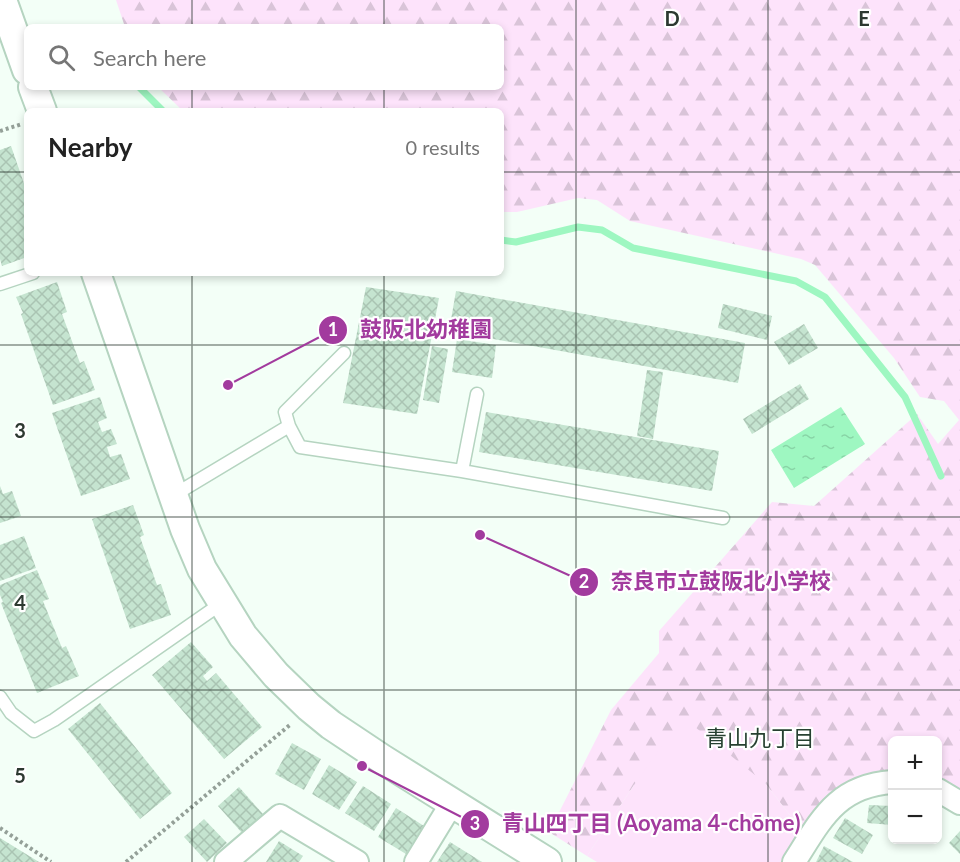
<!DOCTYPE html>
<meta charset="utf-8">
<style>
:root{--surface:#fff;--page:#f2f2f2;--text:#222;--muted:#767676;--line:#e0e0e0}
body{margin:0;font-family:Lato,"Noto Sans JP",sans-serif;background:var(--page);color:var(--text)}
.controls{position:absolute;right:18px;bottom:18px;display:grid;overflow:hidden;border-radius:9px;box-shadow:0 3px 9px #0003}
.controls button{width:54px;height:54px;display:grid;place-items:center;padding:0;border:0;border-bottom:2px solid var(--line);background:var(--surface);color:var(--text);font:30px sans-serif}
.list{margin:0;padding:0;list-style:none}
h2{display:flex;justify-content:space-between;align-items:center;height:78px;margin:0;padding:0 24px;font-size:26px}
h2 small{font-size:20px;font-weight:400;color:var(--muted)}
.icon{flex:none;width:33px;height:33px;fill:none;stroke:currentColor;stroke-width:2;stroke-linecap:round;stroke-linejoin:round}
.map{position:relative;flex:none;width:960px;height:862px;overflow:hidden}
.search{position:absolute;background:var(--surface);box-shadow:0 3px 9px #0003;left:24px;top:24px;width:480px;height:66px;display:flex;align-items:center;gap:15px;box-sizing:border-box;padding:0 21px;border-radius:9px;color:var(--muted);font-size:22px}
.panel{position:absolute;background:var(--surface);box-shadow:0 3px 9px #0003;left:24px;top:108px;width:480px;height:168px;border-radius:9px}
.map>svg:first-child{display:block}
.forest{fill:url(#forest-firs)}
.park{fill:#fde3fb}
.water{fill:url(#water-ripples)}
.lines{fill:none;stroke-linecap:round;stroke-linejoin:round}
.stream{stroke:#9ef7c1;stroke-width:7}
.building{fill:url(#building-cross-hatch)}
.service-casing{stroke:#b5d4c0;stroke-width:15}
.minor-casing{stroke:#b5d4c0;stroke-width:26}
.tertiary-casing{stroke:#b5d4c0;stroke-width:32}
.path{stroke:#94a098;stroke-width:4;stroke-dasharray:3 3;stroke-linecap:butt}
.service{stroke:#fff;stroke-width:12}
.minor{stroke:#fff;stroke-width:22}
.tertiary{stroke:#fff;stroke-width:28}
.grid{fill:none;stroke:#2d3931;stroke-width:1.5;stroke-opacity:0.55}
.labels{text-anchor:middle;stroke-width:4.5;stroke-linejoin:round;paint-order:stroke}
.neighbourhood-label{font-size:22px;fill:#274131;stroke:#fff}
.grid-label{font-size:20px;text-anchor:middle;font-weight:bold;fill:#2d3931;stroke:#fff;stroke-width:4.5;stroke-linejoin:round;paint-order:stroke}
.leader{fill:none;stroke:#a23b9e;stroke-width:2}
.callout-dot{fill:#a23b9e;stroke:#fff;stroke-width:2}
.mark-label{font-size:18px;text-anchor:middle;font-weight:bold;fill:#fff}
.callout-label{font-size:22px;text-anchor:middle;font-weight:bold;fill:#a23b9e;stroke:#fff;stroke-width:4.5;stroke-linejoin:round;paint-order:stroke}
</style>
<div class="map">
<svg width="960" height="862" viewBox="0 0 960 862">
<defs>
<pattern id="forest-firs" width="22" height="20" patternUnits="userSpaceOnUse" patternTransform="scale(1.5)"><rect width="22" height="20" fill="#fde3fb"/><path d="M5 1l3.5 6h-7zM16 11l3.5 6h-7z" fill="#d9c4d8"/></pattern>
<pattern id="water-ripples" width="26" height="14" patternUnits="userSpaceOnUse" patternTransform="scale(1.5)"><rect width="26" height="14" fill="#9ef7c1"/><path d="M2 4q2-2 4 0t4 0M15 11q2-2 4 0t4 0" fill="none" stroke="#88d4a6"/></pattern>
<pattern id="building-cross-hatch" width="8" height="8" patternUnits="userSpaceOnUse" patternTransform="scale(1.5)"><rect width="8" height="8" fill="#c5e4d0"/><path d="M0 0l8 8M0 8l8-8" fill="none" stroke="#aac4b3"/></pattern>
</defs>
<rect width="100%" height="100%" fill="#f3fff7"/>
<path class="forest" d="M116 0H960V795L938 783V740H892V775L807 829 789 814 765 783 634 785 587 856 549 832 611 710 659 653V631L772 502 814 506 917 414 938 444 959 420 944 401 920 397 894 358 815 265 801 259 630 221 597 200 578 198 517 212H501V111H183L158 87H501V27H125Z"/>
<path class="park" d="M695 727 765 783 789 814 807 829 786 862H597L587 856 634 785 667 739Z"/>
<path class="water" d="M841 407 865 444 794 488 771 450Z"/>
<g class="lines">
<path class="stream" d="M139 87 163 111
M501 240 516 242 578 227 602 230 633 248 796 281 825 297 905 397 941 476"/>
</g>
<path class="building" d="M11 146 27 192V257L2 266 0 259V150Z
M57 282 67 312 62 314 80 363 84 361 95 390 53 405 21 314 23 313 16 297Z
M366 287 439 298 417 414 343 403Z
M456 291 745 343 738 383 449 331Z
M723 304 772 316 767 340 718 328Z
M804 324 818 348 789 365 774 342Z
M457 339 496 345 492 378 452 372Z
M432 346 448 349 439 403 423 400Z
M647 370 663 372 653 439 637 436Z
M800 384 809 399 752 434 743 419Z
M100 397 107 418 98 422 102 432 111 429 117 444 107 447 110 457 121 454 130 479 81 496 52 413Z
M486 412 719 451 712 491 479 452Z
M0 486 3 494 12 491 21 516 0 523Z
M133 505 144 535 140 537 157 585 161 584 171 615 130 629 92 519Z
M24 536 36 568 0 581V545Z
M37 570 49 599 43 601 62 648 66 646 79 676 37 693 1 603 3 602 0 595V585Z
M191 642 213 667 203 676 207 681 216 673 262 727 224 759 152 675Z
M100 703 172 793 140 819 68 729Z
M292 743 321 759 304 790 275 774Z
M329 765 357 782 339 810 312 794Z
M363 786 391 804 374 831 345 813Z
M239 787 263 814 242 833 218 806Z
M869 805 892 806V825L867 823Z
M396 808 424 826 406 854 378 837Z
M845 818 873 835 862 854 833 838Z
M204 819 227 843 207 862 184 837Z
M960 831V854L949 843Z
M0 838 39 862H0Z
M279 841 303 856 299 862H266Z
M450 842 482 862H437Z
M824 846 853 862H816Z"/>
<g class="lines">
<defs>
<path id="service" d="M0 284 33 273
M344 353 285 412 289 426 300 447 462 471 723 518
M462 471 477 394
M174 495 289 426
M0 697 11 713 34 731 54 720 222 603"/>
<path id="minor" d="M938 790 960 803
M226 862 280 816 357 862
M416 862 452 803
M794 862C821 820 836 786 892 782"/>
<path id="tertiary" d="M2 0 27 70
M33 87 42 111
M96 273 185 529 202 569 243 636 276 675 309 707 331 725 382 759 547 862"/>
</defs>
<use href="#service" class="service-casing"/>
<use href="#minor" class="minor-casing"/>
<use href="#tertiary" class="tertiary-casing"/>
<path class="path" d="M0 131 22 124
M0 828 51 862
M126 862 291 724"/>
<use href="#service" class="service"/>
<use href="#minor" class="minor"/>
<use href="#tertiary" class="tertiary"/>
</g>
<path class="grid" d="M192 0V27M384 0V27M576 0V862M768 0V862M192 87V111M384 87V111M0 172H27M501 172H960M192 273V862M384 273V862M0 345H960M0 517H960M0 690H960"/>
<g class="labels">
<g class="neighbourhood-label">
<text x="760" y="746">青山九丁目</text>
</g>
</g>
<g class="grid-label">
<text x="672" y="26">D</text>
<text x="864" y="26">E</text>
<text x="20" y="438">3</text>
<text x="20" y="610">4</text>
<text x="20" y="783">5</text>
</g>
<path class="leader" d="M228 385L333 330M480 535L584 582M362 766L475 824"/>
<g class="callout-dot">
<circle cx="228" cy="385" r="6"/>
<circle cx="480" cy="535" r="6"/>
<circle cx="362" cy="766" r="6"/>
<circle cx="333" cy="330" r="15"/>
<circle cx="584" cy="582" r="15"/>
<circle cx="475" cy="824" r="15"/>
</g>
<g class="mark-label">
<text x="333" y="336">1</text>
<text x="584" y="588">2</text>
<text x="475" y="830">3</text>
</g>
<g class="callout-label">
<text x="426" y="337">鼓阪北幼稚園</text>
<text x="721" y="589">奈良市立鼓阪北小学校</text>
<text x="651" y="831">青山四丁目 (Aoyama 4-chōme)</text>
</g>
</svg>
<div class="controls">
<button>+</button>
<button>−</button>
</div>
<div class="search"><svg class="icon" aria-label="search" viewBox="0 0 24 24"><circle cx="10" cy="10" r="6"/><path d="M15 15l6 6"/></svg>Search here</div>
<section class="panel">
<h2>Nearby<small>0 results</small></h2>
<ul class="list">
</ul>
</section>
</div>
